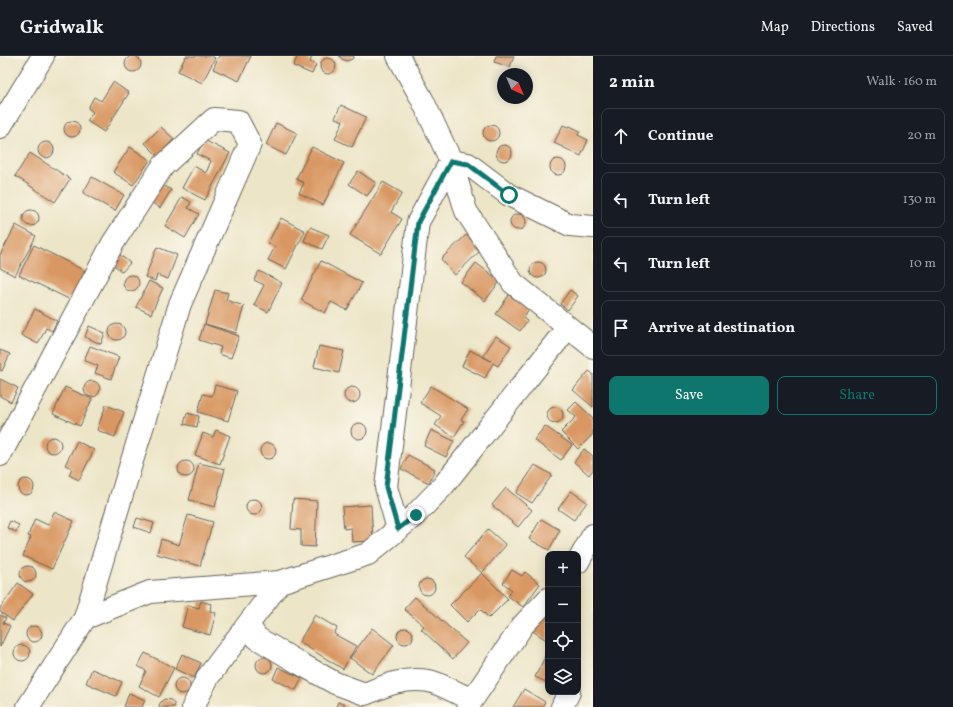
<!DOCTYPE html>
<meta charset="utf-8">
<style>
:root{--surface:#171b24;--page:#242831;--text:#f1f3f6;--muted:#9ea1a6;--line:#363941;--accent:#0f766e}
body{margin:0;font-family:Vollkorn,serif;background:var(--page);color:var(--text)}
.controls{position:absolute;right:12px;bottom:12px;display:grid;overflow:hidden;border-radius:8px;box-shadow:0 2px 10px #0003}
.controls button{width:36px;height:36px;display:grid;place-items:center;padding:0;border:0;border-bottom:1px solid var(--line);background:var(--surface);color:var(--text);font:20px sans-serif}
.compass{position:absolute;left:497px;top:12px;width:36px;height:36px;border-radius:50%;background:var(--surface);box-shadow:0 2px 10px #0003;rotate:136deg}
.stop{position:absolute;width:12px;height:12px;margin:-9px;border:3px solid #0f766e;border-radius:50%;background:#fff}
.stop.end{background:#0f766e;border-color:#fff;box-shadow:0 1px 4px #0008}
.list{margin:0;padding:0;list-style:none}
h2{display:flex;justify-content:space-between;align-items:center;height:52px;margin:0;padding:0 16px;font-size:17px}
h2 small{font-size:13px;font-weight:400;color:var(--muted)}
.list li{display:grid;grid-template-columns:26px 1fr auto;gap:12px;align-items:center;box-sizing:border-box;height:56px;margin:0 8px 8px;padding:0 8px;border:1px solid var(--line);border-radius:8px}
.list b{display:block;font-size:15px;white-space:nowrap}
.list em{font-size:13px;font-style:normal;color:var(--muted)}
.actions{display:flex;gap:8px;padding:12px 16px}
.actions a{flex:1;padding:9px 0;border:1px solid var(--accent);border-radius:8px;text-align:center;font-size:14px;color:var(--accent)}
.actions .main{background:var(--accent);color:#fff}
.icon{flex:none;width:22px;height:22px;fill:none;stroke:currentColor;stroke-width:2;stroke-linecap:round;stroke-linejoin:round}
.map{position:relative;flex:none;width:593px;height:651px;overflow:hidden}
header{display:flex;align-items:center;gap:24px;box-sizing:border-box;height:56px;padding:0 20px;background:var(--surface);border-bottom:1px solid var(--line)}
header strong{font-size:19px}
nav{display:flex;gap:22px;margin-inline-start:auto;font-size:14px}
main{display:flex}
aside{flex:1;background:var(--surface)}
.map>svg:first-child{display:block}
.building{fill:#d99863}
.lines{fill:none;stroke-linecap:round;stroke-linejoin:round}
.minor-casing{stroke:#656258;stroke-width:24}
.minor{stroke:#fff;stroke-width:22}
.route{stroke:#0f766e;stroke-width:5}
</style>
<header>
<strong>Gridwalk</strong>
<nav><a>Map</a><a>Directions</a><a>Saved</a></nav>
</header>
<main>
<div class="map">
<svg width="593" height="651" viewBox="0 0 593 651">
<rect width="100%" height="100%" fill="#fbf7ec"/>
<filter id="ink" filterUnits="userSpaceOnUse"><feTurbulence type="fractalNoise" baseFrequency=".025" numOctaves="2"/><feDisplacementMap in="SourceGraphic" scale="8" xChannelSelector="R" yChannelSelector="G"/><feConvolveMatrix kernelMatrix="1 2 1 2 8 2 1 2 1" color-interpolation-filters="sRGB"/></filter>
<filter id="wash" filterUnits="userSpaceOnUse"><feTurbulence type="fractalNoise" baseFrequency=".012" numOctaves="4" result="noise"/><feDisplacementMap in="SourceGraphic" scale="16" xChannelSelector="R" yChannelSelector="G"/><feGaussianBlur stdDeviation="0.9" result="paint"/><feColorMatrix in="noise" values="0 0 0 0 0 0 0 0 0 0 0 0 0 0 0 0 0 1.4 0 .05"/><feComposite in="paint" operator="in"/></filter>
<g filter="url(#wash)">
<rect width="100%" height="100%" fill="#ece5c7"/>
<g id="blocks">
<path class="building" d="M186 0H211L215 2 202 27 178 15Z
M219 0H251L239 25 213 13Z
M298 0H312L310 6 316 9 312 18 293 10Z
M339 0H354L352 3 347 5 342 3Z
M496 0H514L510 11 494 6Z
M125 8a8 8 0 1 1 16 0a8 8 0 1 1-16 0Z
M320 10a8 8 0 1 1 16 0a8 8 0 1 1-16 0Z
M113 26 129 37 104 76 87 65 93 56 88 52 94 41 101 45Z
M341 49 366 61 352 91 335 83 343 65 335 62Z
M64 73a8 8 0 1 1 16 0a8 8 0 1 1-16 0Z
M276 67 297 77 286 99 266 89Z
M483 77a8 8 0 1 1 16 0a8 8 0 1 1-16 0Z
M563 69 568 71 570 70 580 75 578 79 588 84 581 100 554 87Z
M161 71 174 83 158 100 145 87Z
M204 84 230 97 205 144 182 132 194 110 206 117 211 105 197 98Z
M38 94a8 8 0 1 1 16 0a8 8 0 1 1-16 0Z
M496 97a8 8 0 1 1 16 0a8 8 0 1 1-16 0Z
M130 91 150 104 133 129 113 116Z
M312 91 344 107 323 149 299 137 304 127 296 123Z
M30 97 70 123 55 146 15 120Z
M550 111a8 8 0 1 1 16 0a8 8 0 1 1-16 0Z
M358 115 376 127 367 140 349 128Z
M92 121 124 139 115 155 83 137Z
M383 126 402 137 391 156 402 163 381 198 350 179Z
M159 127 171 134 160 152 148 144Z
M182 141 191 146 188 152 199 158 185 182 165 170Z
M23 162a8 8 0 1 1 16 0a8 8 0 1 1-16 0Z
M510 166a8 8 0 1 1 16 0a8 8 0 1 1-16 0Z
M281 162 305 175 286 213 268 204 275 191 268 187Z
M16 169 36 180 15 220 0 212V199Z
M310 171 329 179 322 193 304 185Z
M466 179 481 194 455 219 441 203Z
M34 189 87 216 73 245 19 219Z
M157 191 177 199 168 223 157 219 155 225 145 221Z
M119 198 130 207 122 216 112 207Z
M321 205 362 227 347 254 331 246 325 257 301 244Z
M530 214a8 8 0 1 1 16 0a8 8 0 1 1-16 0Z
M476 207 500 225 485 245 461 226Z
M259 215 282 227 268 256 254 249 264 229 254 224Z
M123 227a8 8 0 1 1 16 0a8 8 0 1 1-16 0Z
M149 225 163 232 151 258 136 251Z
M215 234 228 237 226 244 244 250 236 277 205 268Z
M570 234 578 240 568 254 560 248Z
M509 239 529 253 523 262 527 265 520 275 496 258Z
M35 253 57 265 52 275 46 272 38 288 21 279Z
M204 268 239 280 231 302 219 298 221 291 199 284Z
M109 276a8 8 0 1 1 16 0a8 8 0 1 1-16 0Z
M89 270 105 277 101 288 85 281Z
M496 280 511 290 498 310 493 307 485 322 462 310 470 294 491 305 483 300Z
M90 290 119 301 111 323 95 317 98 310 84 304Z
M319 290 344 295 339 317 314 311Z
M0 294 10 298 2 315 0 314Z
M589 315 593 318V351L573 334Z
M0 323 18 332 11 346 0 340Z
M84 333a8 8 0 1 1 16 0a8 8 0 1 1-16 0Z
M215 329 237 335 228 365 198 356 203 338 212 340Z
M431 330 468 353 461 364 464 365 454 381 435 369 441 360 420 347Z
M65 331 92 343 80 370 53 358Z
M344 339a8 8 0 1 1 16 0a8 8 0 1 1-16 0Z
M576 346 593 362V378L578 393 561 376 576 361 568 354Z
M106 349 124 356 115 381 97 374Z
M547 359a8 8 0 1 1 16 0a8 8 0 1 1-16 0Z
M187 357 199 360 197 371 184 368Z
M351 375a8 8 0 1 1 16 0a8 8 0 1 1-16 0Z
M545 370 572 389 561 404 534 384Z
M216 374 230 380 220 408 195 399 203 377 213 381Z
M431 374 454 385 446 401 424 390Z
M45 389a8 8 0 1 1 16 0a8 8 0 1 1-16 0Z
M77 385 94 394 79 424 69 419 72 412 65 409Z
M260 395a8 8 0 1 1 16 0a8 8 0 1 1-16 0Z
M584 393 593 400V414L589 419 574 406Z
M408 399 435 413 429 427 401 413Z
M178 413a8 8 0 1 1 16 0a8 8 0 1 1-16 0Z
M199 407 225 413 215 451 189 444Z
M535 409 552 419 532 447 516 437Z
M18 431a8 8 0 1 1 16 0a8 8 0 1 1-16 0Z
M506 432 532 454 518 471 492 449Z
M571 435 587 446 574 464 558 453Z
M293 443 317 445 315 491 301 490V474L291 473Z
M246 451a8 8 0 1 1 16 0a8 8 0 1 1-16 0Z
M371 449 373 485 352 486 351 472 344 473 342 451Z
M54 456 74 465 52 513 23 500 31 481 28 480 35 463 48 469Z
M188 459 213 466 200 510 157 498 161 483 179 489Z
M137 462 154 467 151 477 134 471Z
M541 463 560 474 549 494 529 483Z
M10 465 19 469 16 476 7 472Z
M488 473 506 489 482 517 508 543 489 562 480 553 467 566 450 549 482 517 464 501Z
M20 518a8 8 0 1 1 16 0a8 8 0 1 1-16 0Z
M512 514 522 520 525 516 540 528 523 551 508 540 512 534 503 527Z
M419 531a8 8 0 1 1 16 0a8 8 0 1 1-16 0Z
M18 527 33 538 13 565 0 556V552Z
M415 541 467 587 453 603 421 573 424 570 404 553Z
M201 545 211 548 210 555 216 557 210 579 182 571 188 549 199 552Z
M548 558V585L531 574Z
M0 559 6 562 3 567 10 570 0 591Z
M315 559 337 572 334 578 356 590 343 613 299 586Z
M26 578a8 8 0 1 1 16 0a8 8 0 1 1-16 0Z
M372 572 394 589 372 618 350 602Z
M397 580a8 8 0 1 1 16 0a8 8 0 1 1-16 0Z
M14 597a8 8 0 1 1 16 0a8 8 0 1 1-16 0Z
M548 595V627L535 621Z
M145 597 174 612 159 641 139 630 146 615 138 610Z
M182 598 201 607 194 622 175 613Z
M256 609a8 8 0 1 1 16 0a8 8 0 1 1-16 0Z
M278 611 302 622 296 634 273 623Z
M92 613 122 626 116 640 86 627Z
M174 630a8 8 0 1 1 16 0a8 8 0 1 1-16 0Z
M524 633 545 646 542 651H513Z
M129 637 145 644 142 651H124Z
M164 643 171 644 174 648 175 651H159L160 647Z
M338 646 349 651H336Z"/>
</g>
</g>
<g filter="url(#ink)">
<use href="#blocks" fill-opacity="0" stroke="#656258" stroke-width="1"/>
<g class="lines">
<defs>
<path id="minor" d="M398 0 422 43 451 105 466 155 513 227 593 291
M0 71 43 0
M0 399 113 187 163 110 214 63 238 65 250 88 180 248 131 408 85 562
M398 473 386 431 418 166 451 105 468 108 509 139 570 169 593 171
M578 506 593 479
M248 569 257 582 299 607 335 627 365 638C386 629 405 621 429 625 439 627 461 639 472 644
M28 651 85 562 150 536 280 526 368 498 415 459 443 430 568 271
M193 651 208 621 280 526
M468 651 472 644 523 569 548 543
M562 651 569 636"/>
</defs>
<use href="#minor" class="minor-casing"/>
<use href="#minor" class="minor"/>
</g>
</g>
<g class="lines" filter="url(#ink)">
<path class="route" d="M416 459 398 473 386 431 418 166 451 105 468 108 509 139"/>
</g>
</svg>
<div class="controls">
<button>+</button>
<button>−</button>
<button><svg class="icon" aria-label="locate" viewBox="0 0 24 24"><circle cx="12" cy="12" r="6"/><path d="M12 2v4M12 18v4M2 12h4M18 12h4"/></svg></button>
<button><svg class="icon" aria-label="layers" viewBox="0 0 24 24"><path d="M12 4l9 5-9 5-9-5zM3 14l9 5 9-5"/></svg></button>
</div>
<svg class="compass" viewBox="-18 -18 36 36"><path d="M0-13l5 13h-10z" fill="#e53935"/><path d="M0 13l5-13h-10z" fill="#9ea1a6"/></svg>
<div class="stop" style="left:509px;top:139px"></div>
<div class="stop end" style="left:416px;top:459px"></div>
</div>
<aside>
<h2>2 min<small>Walk · 160 m</small></h2>
<ul class="list">
<li><svg class="icon" aria-label="ahead" viewBox="0 0 24 24"><path d="M12 20V5M6 11l6-6 6 6"/></svg><div><b>Continue</b></div><em>20 m</em></li>
<li><svg class="icon" aria-label="left" viewBox="0 0 24 24"><path d="M17 20v-9H6M10 6l-5 5 5 5"/></svg><div><b>Turn left</b></div><em>130 m</em></li>
<li><svg class="icon" aria-label="left" viewBox="0 0 24 24"><path d="M17 20v-9H6M10 6l-5 5 5 5"/></svg><div><b>Turn left</b></div><em>10 m</em></li>
<li><svg class="icon" aria-label="arrive" viewBox="0 0 24 24"><path d="M6 21V4h12l-3 4 3 4H6"/></svg><div><b>Arrive at destination</b></div></li>
</ul>
<div class="actions"><a class="main">Save</a><a>Share</a></div>
</aside>
</main>
